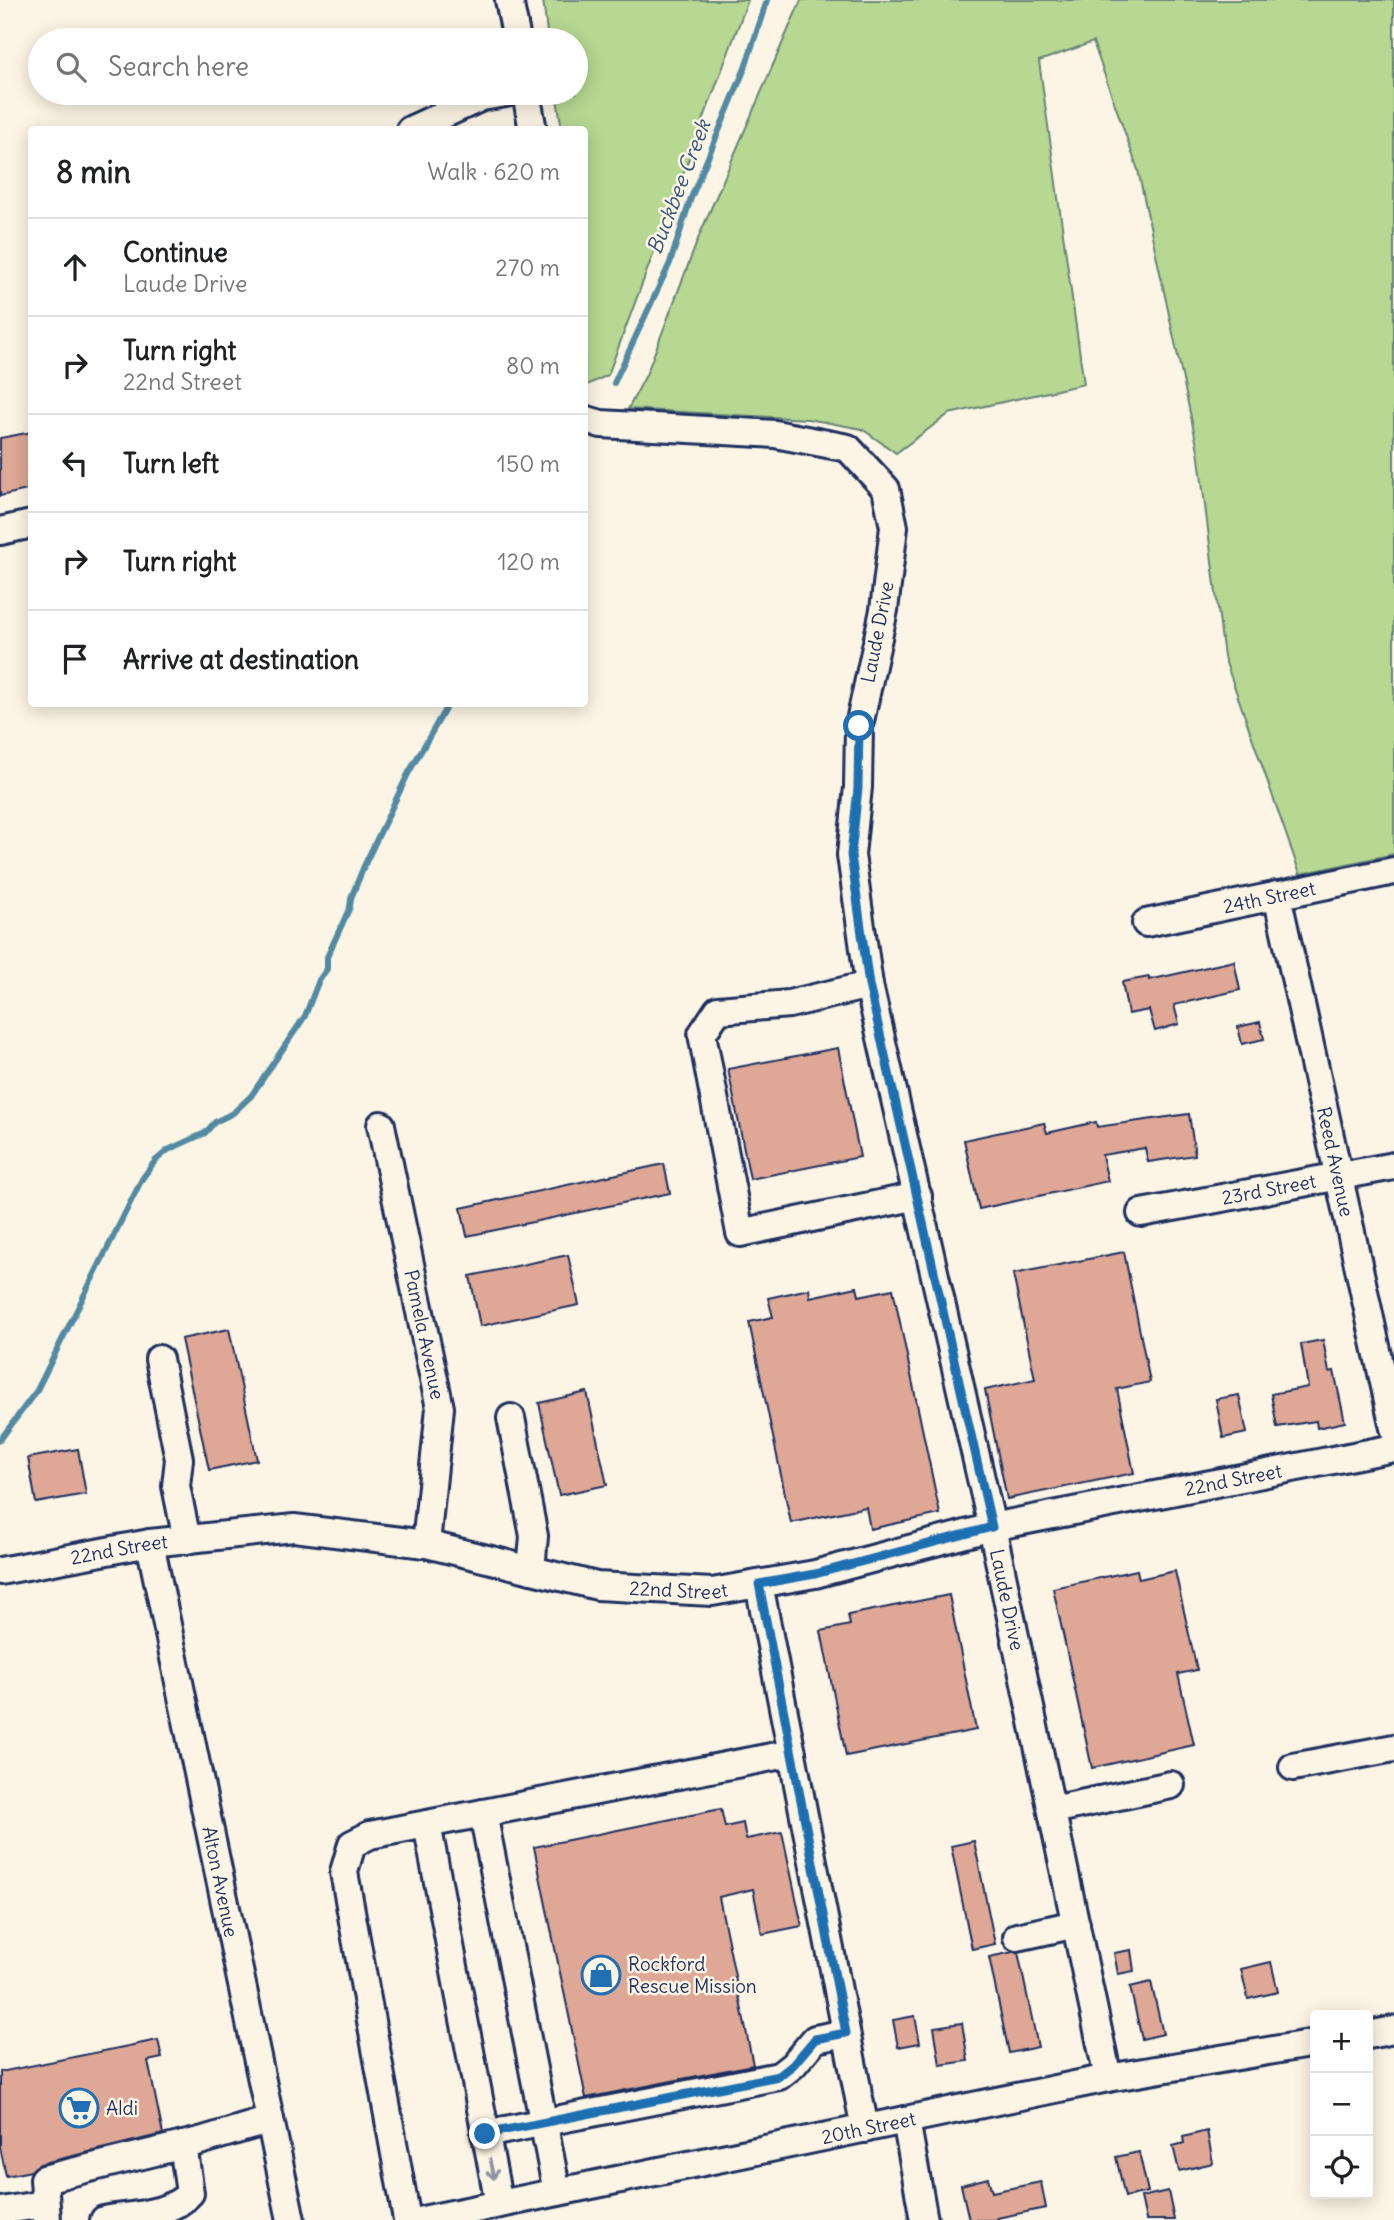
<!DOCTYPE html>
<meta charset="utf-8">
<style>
:root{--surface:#fff;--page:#f2f2f2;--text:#202124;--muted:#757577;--line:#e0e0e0}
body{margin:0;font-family:Delius,sans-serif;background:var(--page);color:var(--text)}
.controls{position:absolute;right:21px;bottom:21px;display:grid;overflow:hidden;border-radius:7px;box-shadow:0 4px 18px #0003}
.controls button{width:63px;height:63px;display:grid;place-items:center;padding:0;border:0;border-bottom:2px solid var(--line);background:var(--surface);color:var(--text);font:35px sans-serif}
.stop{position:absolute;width:21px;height:21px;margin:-16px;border:5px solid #1f6fb2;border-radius:50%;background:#fff}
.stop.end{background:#1f6fb2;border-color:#fff;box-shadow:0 2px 7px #0008}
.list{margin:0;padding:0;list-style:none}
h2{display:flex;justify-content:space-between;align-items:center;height:91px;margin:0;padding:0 28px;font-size:30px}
h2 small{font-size:23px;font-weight:400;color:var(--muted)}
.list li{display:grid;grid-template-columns:46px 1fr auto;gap:21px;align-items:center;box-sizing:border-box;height:98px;padding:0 28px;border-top:2px solid var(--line)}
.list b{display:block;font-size:26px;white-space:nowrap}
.list p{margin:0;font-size:23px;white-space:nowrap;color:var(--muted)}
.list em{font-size:23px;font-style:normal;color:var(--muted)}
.icon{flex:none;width:38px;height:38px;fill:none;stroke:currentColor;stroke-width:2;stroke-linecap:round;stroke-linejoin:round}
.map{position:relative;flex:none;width:1394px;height:2220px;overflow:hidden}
.search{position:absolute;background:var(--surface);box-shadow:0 4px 18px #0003;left:28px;top:28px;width:560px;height:77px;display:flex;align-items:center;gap:18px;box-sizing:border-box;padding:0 24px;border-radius:38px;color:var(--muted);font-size:26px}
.panel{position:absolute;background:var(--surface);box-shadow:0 4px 18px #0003;left:28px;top:126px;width:560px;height:581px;border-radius:7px}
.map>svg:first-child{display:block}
.green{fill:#b6d892;stroke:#688478;stroke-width:2}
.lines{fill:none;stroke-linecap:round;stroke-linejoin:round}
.stream{stroke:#528aa3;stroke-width:6}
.building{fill:#dea796;stroke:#1b2f5e;stroke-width:2}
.minor-casing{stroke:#1b2f5e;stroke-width:32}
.minor{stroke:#fcf5e5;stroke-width:26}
.oneway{stroke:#8c92a2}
.route{stroke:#1f6fb2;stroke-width:9}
.labels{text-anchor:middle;stroke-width:5;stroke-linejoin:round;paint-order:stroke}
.street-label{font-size:19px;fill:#1b2f5e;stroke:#fcf5e5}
.poi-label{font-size:19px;fill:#1b2f5e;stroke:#fcf5e5;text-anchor:start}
.water-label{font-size:21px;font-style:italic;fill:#32557b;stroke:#fcf5e5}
</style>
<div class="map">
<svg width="1394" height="2220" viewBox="0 0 1394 2220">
<rect width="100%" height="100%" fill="#fcf5e5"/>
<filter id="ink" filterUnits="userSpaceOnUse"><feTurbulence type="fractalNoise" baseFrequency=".0143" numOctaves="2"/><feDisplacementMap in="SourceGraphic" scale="14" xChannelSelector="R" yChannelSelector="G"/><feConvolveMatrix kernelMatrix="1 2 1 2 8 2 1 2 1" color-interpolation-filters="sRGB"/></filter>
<g filter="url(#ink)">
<path class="green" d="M543 0H748L608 375 585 386 584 130 562 129 556 93H576V40H548Z
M801 0H1394V854L1300 874 1224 657 1198 450 1138 170 1093 42 1039 61 1084 384 949 414 896 453 862 429 808 419 628 409 646 375 700 234Z"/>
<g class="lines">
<path class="stream" d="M614 383 670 263 691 198 745 68 767 0
M0 1440 37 1390 142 1179 155 1161 168 1150 205 1133 215 1122 233 1113 251 1096 305 1016 319 980 327 969V957L350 907 351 898 364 866 408 774 448 704"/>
</g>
<path class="building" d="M32 432V489L0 496V438Z
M1234 961 1240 990 1174 1005 1179 1024 1155 1031 1149 1010 1128 1014 1122 982 1149 977V980Z
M1260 1022 1264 1039 1242 1044 1238 1027Z
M838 1048 860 1157 750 1179 728 1069Z
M1189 1114 1195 1155 1148 1162 1145 1148 1102 1155 1108 1181 979 1209 964 1140 1044 1123 1047 1133 1096 1122 1097 1127Z
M664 1164 670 1193 467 1236 461 1208Z
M1124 1252 1150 1382 1117 1389 1134 1473 1007 1499 985 1390 1035 1379 1013 1274Z
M568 1255 579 1305 480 1326 470 1276Z
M857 1287 859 1296 893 1289 940 1514 870 1529 866 1507 791 1523 749 1322 773 1317 768 1298 809 1289 810 1297Z
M229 1329 257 1460 209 1470 181 1339Z
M1323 1340 1329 1372 1334 1371 1345 1422 1317 1428 1316 1421 1277 1427 1271 1394 1308 1387 1301 1344Z
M587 1392 607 1485 559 1495 539 1403Z
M1239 1395 1247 1433 1223 1438 1216 1399Z
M78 1449 86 1494 36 1503 28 1458Z
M1137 1570 1139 1579 1175 1571 1197 1670 1178 1674 1194 1745 1092 1768 1053 1588Z
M949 1595 976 1730 846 1756 821 1631 850 1625 848 1615Z
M721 1809 725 1827 743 1823 746 1839 782 1832 802 1926 762 1934 753 1889 719 1897 753 2065 586 2098 534 1847Z
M974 1841 995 1944 972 1949 951 1846Z
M1131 1950 1134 1971 1118 1974 1114 1953Z
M1013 1952H1018L1038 2047 1009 2053 989 1957Z
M1271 1962 1278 1992 1248 1999 1241 1969Z
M1151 1982 1163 2034 1142 2039 1130 1987Z
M915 2016 920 2043 898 2047 893 2020Z
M962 2023 968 2061 940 2065 934 2027Z
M158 2040 162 2058 148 2061 163 2134 40 2164 31 2171 6 2176 0 2147V2072Z
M1207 2131 1213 2163 1179 2171 1173 2146 1184 2143 1183 2137Z
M1139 2152 1148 2192 1125 2197 1116 2157Z
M988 2178 992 2192 1041 2182 1046 2208 997 2218 998 2220H969L961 2185Z
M1168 2191 1174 2220H1146L1141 2197Z"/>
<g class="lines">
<defs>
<g id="minor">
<path d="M509 0 517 40"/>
<path d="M526 93 533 130"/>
<path d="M410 130 482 97 506 93"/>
<path id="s1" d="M584 419 601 424 775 434 848 448 886 489 894 527 884 610 859 726 858 787 851 855 869 985 992 1527 1108 2078"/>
<path d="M0 531 32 524"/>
<path id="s2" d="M1277 895 1394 1428"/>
<path id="s3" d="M1146 923 1394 871"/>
<path d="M869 985 789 1004 718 1010 702 1034 740 1233 918 1196"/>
<path id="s4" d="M381 1125 440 1408 426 1544"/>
<path id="s5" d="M1141 1213 1394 1166"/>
<path d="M159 1359 179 1459 176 1486 187 1540"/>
<path d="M511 1418 534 1536 531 1570"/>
<path id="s6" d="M150 1543 291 2220"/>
<path id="s7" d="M0 1571 150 1543 294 1528 426 1544 597 1586 712 1592 815 1574 992 1527 1394 1448"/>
<path d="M759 1584 865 2129"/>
<path d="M1293 1767 1394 1748"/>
<path d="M1052 1810 1171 1785"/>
<path d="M483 1813 557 2192"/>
<path d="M427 1824 499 2204"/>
<path d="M1017 1937 1076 1924"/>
<path d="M1368 2035 1394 2030"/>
<path d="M906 2120 924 2220"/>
<path d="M485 2134 779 2076 793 2065 815 2039 846 2033"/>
<path d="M0 2211 45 2204"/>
<path d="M47 2220 44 2179 200 2141 270 2120"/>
<path d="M104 2220C131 2215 171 2215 190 2193L183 2145"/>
<path d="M407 2220 344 1872 352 1844 370 1835 792 1753"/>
<path id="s8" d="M423 2220 1108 2078 1315 2043"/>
</g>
</defs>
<use href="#minor" class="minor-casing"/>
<use href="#minor" class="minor"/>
</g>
<defs><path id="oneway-shaft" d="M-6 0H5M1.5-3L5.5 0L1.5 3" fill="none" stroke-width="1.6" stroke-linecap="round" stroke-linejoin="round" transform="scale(1.75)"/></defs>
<use class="oneway" href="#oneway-shaft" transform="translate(492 2169) rotate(79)"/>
</g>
<g class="lines" filter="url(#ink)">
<path class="route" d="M485 2134 779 2076 793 2065 815 2039 846 2033 759 1584 815 1574 992 1527 869 985 851 855 858 788 859 726"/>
</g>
<defs>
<symbol id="shop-ring" viewBox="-11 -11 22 22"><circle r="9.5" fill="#fcf5e5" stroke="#1f6fb2" stroke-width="1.5"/><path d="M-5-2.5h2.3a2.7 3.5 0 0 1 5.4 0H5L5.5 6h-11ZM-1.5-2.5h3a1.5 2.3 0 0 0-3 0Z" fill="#1f6fb2"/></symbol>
<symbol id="supermarket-ring" viewBox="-11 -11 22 22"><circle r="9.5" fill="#fcf5e5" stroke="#1f6fb2" stroke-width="1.5"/><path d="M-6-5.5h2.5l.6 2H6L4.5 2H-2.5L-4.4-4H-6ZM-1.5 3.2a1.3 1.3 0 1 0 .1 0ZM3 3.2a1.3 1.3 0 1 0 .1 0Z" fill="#1f6fb2"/></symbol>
</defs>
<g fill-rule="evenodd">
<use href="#shop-ring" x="579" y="1953" width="44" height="44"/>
<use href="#supermarket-ring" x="57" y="2086" width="44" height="44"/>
</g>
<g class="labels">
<g class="street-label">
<text transform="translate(877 632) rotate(-79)" y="7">Laude Drive</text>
<text dy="7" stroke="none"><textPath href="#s3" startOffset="126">24th Street</textPath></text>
<text dy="7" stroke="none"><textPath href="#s2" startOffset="273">Reed Avenue</textPath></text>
<text dy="7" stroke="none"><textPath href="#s5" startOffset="130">23rd Street</textPath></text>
<text dy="7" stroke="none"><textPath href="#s4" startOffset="214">Pamela Avenue</textPath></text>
<text dy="7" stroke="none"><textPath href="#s7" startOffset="1255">22nd Street</textPath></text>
<text dy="7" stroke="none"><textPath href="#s7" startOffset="121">22nd Street</textPath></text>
<text dy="7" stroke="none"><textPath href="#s7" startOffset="688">22nd Street</textPath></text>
<text dy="7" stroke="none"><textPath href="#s1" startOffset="1454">Laude Drive</textPath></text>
<text dy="7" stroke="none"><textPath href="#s6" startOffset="346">Alton Avenue</textPath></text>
<text dy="7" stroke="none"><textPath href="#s8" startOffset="455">20th Street</textPath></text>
</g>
<g class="poi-label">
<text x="628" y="1971">Rockford<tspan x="628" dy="22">Rescue Mission</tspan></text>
<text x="106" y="2115">Aldi</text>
</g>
<g class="water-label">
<text transform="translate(679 187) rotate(-69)" y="7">Buckbee Creek</text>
</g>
</g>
</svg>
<div class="controls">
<button>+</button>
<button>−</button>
<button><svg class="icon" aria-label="locate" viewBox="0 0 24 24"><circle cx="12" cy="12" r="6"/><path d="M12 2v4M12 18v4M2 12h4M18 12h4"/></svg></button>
</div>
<div class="stop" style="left:859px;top:726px"></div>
<div class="stop end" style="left:485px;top:2134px"></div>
<div class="search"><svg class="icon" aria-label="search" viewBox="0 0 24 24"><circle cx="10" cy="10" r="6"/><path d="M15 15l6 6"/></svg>Search here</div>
<section class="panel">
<h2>8 min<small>Walk · 620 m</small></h2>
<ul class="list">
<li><svg class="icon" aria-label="ahead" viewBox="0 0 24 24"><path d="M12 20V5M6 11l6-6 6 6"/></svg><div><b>Continue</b><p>Laude Drive</p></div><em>270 m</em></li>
<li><svg class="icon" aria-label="right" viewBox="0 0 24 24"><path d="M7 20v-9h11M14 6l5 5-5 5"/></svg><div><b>Turn right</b><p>22nd Street</p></div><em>80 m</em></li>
<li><svg class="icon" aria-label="left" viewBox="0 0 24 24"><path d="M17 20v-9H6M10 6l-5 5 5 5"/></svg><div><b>Turn left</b></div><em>150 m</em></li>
<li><svg class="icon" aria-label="right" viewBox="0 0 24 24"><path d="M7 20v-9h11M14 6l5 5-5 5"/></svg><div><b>Turn right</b></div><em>120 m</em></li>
<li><svg class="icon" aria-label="arrive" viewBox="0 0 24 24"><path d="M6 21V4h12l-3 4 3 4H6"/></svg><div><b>Arrive at destination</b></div></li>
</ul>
</section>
</div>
